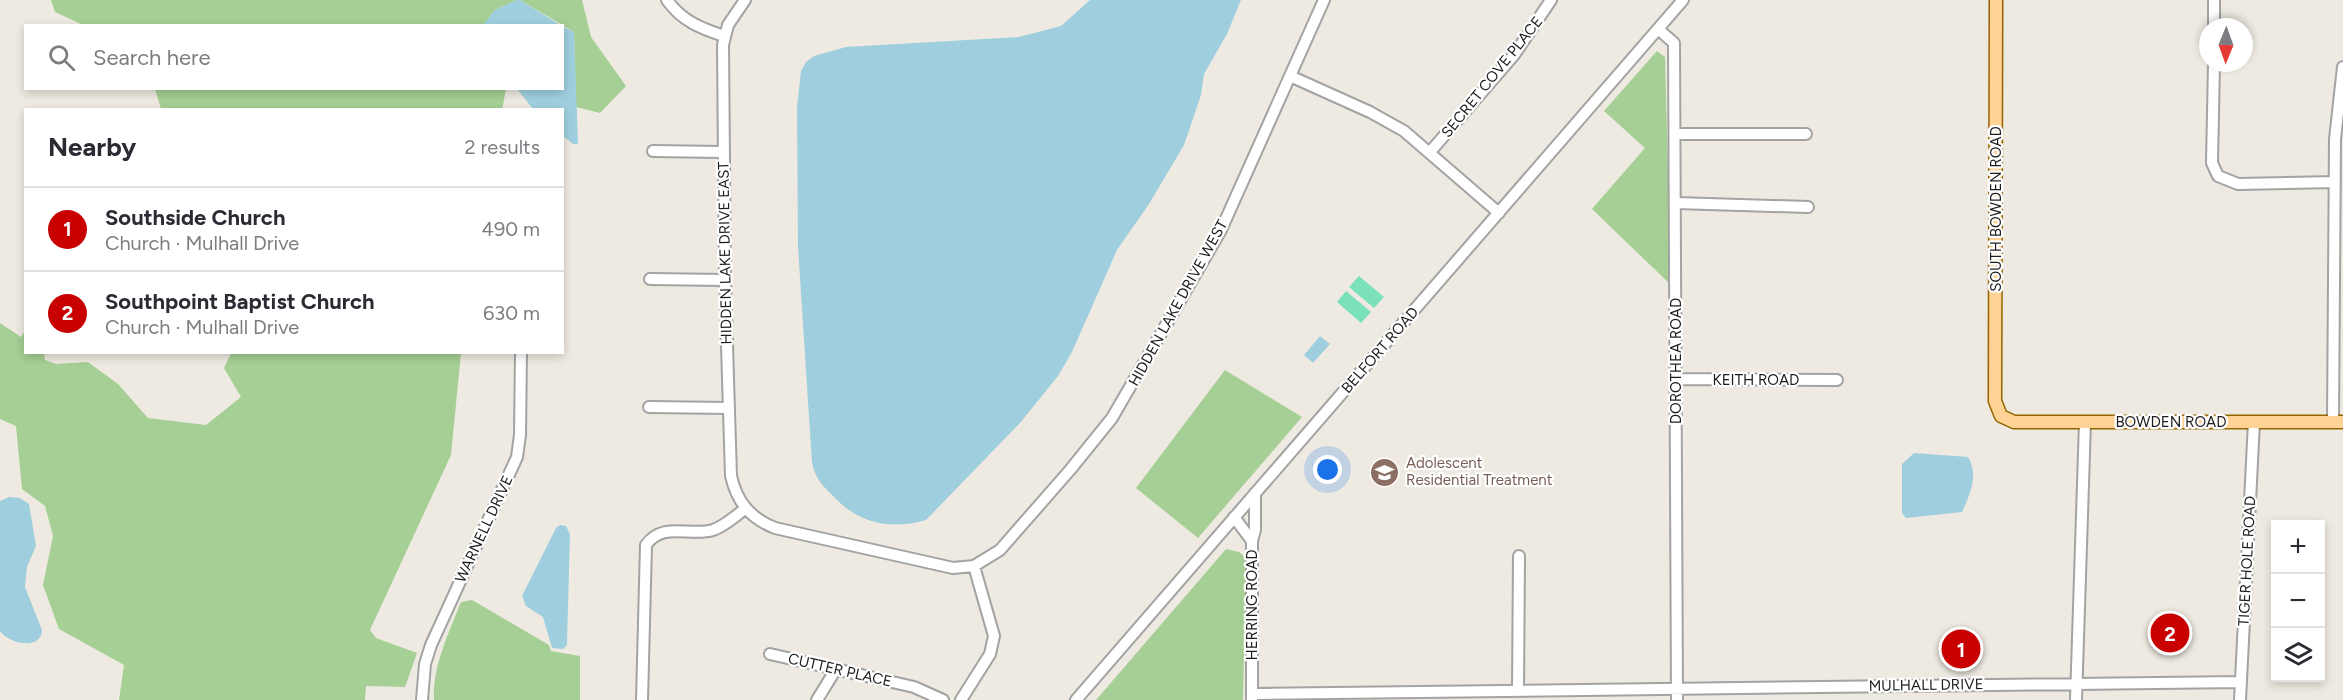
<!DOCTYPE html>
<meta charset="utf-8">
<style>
:root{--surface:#fff;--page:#f7f7f7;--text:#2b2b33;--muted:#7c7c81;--line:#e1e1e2;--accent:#c80100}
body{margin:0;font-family:Figtree,sans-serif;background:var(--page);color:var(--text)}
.controls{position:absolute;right:18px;bottom:18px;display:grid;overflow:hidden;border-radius:0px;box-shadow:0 3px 9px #0003}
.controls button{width:54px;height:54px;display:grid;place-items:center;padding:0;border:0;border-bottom:2px solid var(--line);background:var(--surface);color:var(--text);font:30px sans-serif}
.compass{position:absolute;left:2199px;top:18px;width:54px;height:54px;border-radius:50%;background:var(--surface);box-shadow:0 3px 9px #0003;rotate:181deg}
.you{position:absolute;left:1328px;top:470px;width:21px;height:21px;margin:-15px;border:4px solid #fff;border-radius:50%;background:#1a73e8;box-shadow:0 0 0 9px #1a73e833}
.badge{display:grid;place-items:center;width:39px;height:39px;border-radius:50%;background:var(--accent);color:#fff;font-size:20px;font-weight:700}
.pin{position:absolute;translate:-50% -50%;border:3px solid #fff;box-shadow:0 2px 6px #0006}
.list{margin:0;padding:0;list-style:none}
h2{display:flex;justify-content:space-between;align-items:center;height:78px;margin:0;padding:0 24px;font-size:26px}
h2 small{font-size:20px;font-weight:400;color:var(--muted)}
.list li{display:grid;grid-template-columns:39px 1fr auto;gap:18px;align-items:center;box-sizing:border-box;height:84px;padding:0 24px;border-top:2px solid var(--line)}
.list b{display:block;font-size:22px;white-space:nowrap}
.list p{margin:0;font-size:20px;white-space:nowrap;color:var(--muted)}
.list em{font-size:20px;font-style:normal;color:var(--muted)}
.icon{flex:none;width:33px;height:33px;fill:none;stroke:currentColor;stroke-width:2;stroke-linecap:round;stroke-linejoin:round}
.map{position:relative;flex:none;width:2343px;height:700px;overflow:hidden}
.search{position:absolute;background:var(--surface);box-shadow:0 3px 9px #0003;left:24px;top:24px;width:540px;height:66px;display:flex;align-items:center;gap:15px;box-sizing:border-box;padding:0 21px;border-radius:0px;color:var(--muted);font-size:22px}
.panel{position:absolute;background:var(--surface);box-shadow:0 3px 9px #0003;left:24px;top:108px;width:540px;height:246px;border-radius:0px}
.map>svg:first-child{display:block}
.forest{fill:#a5cf94}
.pitch{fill:#7be1ba}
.water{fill:#9fcfde}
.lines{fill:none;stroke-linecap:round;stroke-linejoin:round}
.minor-casing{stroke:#a3a3a3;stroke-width:14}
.major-casing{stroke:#946400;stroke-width:15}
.minor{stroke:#fff;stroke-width:10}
.major{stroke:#ffd295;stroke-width:12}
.labels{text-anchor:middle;stroke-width:4.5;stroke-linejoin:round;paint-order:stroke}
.street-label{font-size:15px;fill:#1c1c1c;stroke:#fff}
.education-label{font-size:15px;fill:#785e54;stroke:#fff;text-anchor:start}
</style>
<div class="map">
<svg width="2343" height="700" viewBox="0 0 2343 700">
<rect width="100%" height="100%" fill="#eeeae1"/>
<path class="forest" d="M51 0H517L495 10 483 26 83 25 55 12Z
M520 0H582L591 37 626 86 600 113 576 107 574 32Z
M1657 51 1665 57 1671 285 1592 209 1645 148 1604 111Z
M155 89V88L506 89 502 110 161 109Z
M0 323 21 337 25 331 26 352 44 353 45 360 56 364 88 362 118 384 148 418 206 425 241 397 224 368 231 353H461L451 455 370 630 376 638 417 653 405 687 366 686 365 700H119L124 665 59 629 43 585 53 536 45 506 22 489 16 426 0 419Z
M1225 370 1302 417 1198 538 1136 488Z
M1226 549 1239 552 1246 558 1243 700H1096Z
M472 600 549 645 551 651 580 656V700H434C432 668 449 632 461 602Z"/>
<path class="pitch" d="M1359 276 1384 297 1374 308 1349 287Z
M1346 291 1371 312 1361 323 1337 302Z"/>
<path class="water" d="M517 0H520L562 26 483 25 495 10Z
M1090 0H1241L1227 34 1204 74 1201 95 1184 145 1149 204 1117 250 1072 352 1058 376 1020 423 926 520C891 530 860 524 835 498 823 486 816 480 812 463L798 247 797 107 801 71 806 62 814 56 846 47 1019 37 1061 26Z
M562 26 574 32 578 144H573L563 136 562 110 533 109 517 89 562 88Z
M1320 336 1330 344 1313 363 1304 355Z
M1914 453 1968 457C1979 474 1970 495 1962 512L1906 518 1902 513V464Z
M9 497 20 498 29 504 36 546 27 567 25 587 42 630C41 651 9 644 0 631V501Z
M560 525 566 526 570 534 567 645 563 649 552 648 543 617 526 606 522 596 556 528Z"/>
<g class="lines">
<defs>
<path id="minor" d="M667 0C682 21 700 28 724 36
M745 0 728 25 723 45 725 280 731 476C737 502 750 518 775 528L953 568 974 566 1000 550 1070 470 1112 418 1221 230 1324 0
M2214 27V0
M1658 29 1674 43 1677 700
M2214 63 2212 163 2218 176 2238 184 2335 182
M1290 76 1370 112 1404 131 1499 213
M1675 134H1806
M653 151 723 152
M1430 152 1514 55 1551 0
M1676 203 1808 207
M650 279 725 280
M1676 379 1837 380
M649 407 729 408
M2333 422 2335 139 2343 67
M1234 517 1252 541V700
M1252 541 1255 530V493
M770 654 914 687 943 700
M1518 691 1519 556
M1252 694 2241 682
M422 700 425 664 431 645 517 457 520 435 521 352
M642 700 646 545C663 521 690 537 713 530 725 526 735 516 745 509
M817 700 836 669
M961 700 990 654 994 636 974 566
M1076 700 1683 0
M2076 700 2085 422
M2240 700 2254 422"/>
<path id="major" d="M1996 0 1995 401 2001 416 2014 422H2343"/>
</defs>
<use href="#minor" class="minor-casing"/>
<use href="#major" class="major-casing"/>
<use href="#minor" class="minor"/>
<use href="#major" class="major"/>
</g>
<defs>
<symbol id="school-disc" viewBox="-11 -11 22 22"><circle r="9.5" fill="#8d6e63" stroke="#fff"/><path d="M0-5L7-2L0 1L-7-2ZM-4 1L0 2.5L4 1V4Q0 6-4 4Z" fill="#fff"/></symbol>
</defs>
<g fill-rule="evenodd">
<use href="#school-disc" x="1368" y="456" width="33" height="33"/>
</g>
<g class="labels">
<g class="street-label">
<text transform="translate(1492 77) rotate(-51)" y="5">SECRET COVE PLACE</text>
<text transform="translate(1996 209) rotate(-90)" y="5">SOUTH BOWDEN ROAD</text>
<text transform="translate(725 253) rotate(-91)" y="5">HIDDEN LAKE DRIVE EAST</text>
<text transform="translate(1178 303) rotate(-61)" y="5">HIDDEN LAKE DRIVE WEST</text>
<text transform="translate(1380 350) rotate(-49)" y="5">BELFORT ROAD</text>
<text transform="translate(1676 361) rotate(-90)" y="5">DOROTHEA ROAD</text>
<text x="1756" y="385">KEITH ROAD</text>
<text x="2171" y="427">BOWDEN ROAD</text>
<text transform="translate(484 529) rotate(-65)" y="5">WARNELL DRIVE</text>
<text transform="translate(2247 561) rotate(-87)" y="5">TIGER HOLE ROAD</text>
<text transform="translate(1252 605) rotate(-90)" y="5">HERRING ROAD</text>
<text transform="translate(840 670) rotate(13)" y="5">CUTTER PLACE</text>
<text transform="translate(1926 685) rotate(-1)" y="5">MULHALL DRIVE</text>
</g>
<g class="education-label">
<text x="1406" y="468">Adolescent<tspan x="1406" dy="17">Residential Treatment</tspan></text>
</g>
</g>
</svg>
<div class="controls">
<button>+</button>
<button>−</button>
<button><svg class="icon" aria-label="layers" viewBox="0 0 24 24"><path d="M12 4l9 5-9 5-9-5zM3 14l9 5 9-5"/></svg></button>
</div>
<svg class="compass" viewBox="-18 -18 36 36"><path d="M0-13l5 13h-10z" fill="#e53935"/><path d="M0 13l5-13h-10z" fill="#7c7c81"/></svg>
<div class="you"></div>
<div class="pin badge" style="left:1961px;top:649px">1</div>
<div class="pin badge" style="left:2170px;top:633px">2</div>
<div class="search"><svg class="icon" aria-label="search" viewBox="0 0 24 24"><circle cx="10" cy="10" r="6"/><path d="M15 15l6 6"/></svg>Search here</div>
<section class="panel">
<h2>Nearby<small>2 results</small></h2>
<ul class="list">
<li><span class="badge">1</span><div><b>Southside Church</b><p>Church · Mulhall Drive</p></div><em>490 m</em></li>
<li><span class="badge">2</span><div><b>Southpoint Baptist Church</b><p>Church · Mulhall Drive</p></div><em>630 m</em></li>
</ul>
</section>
</div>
